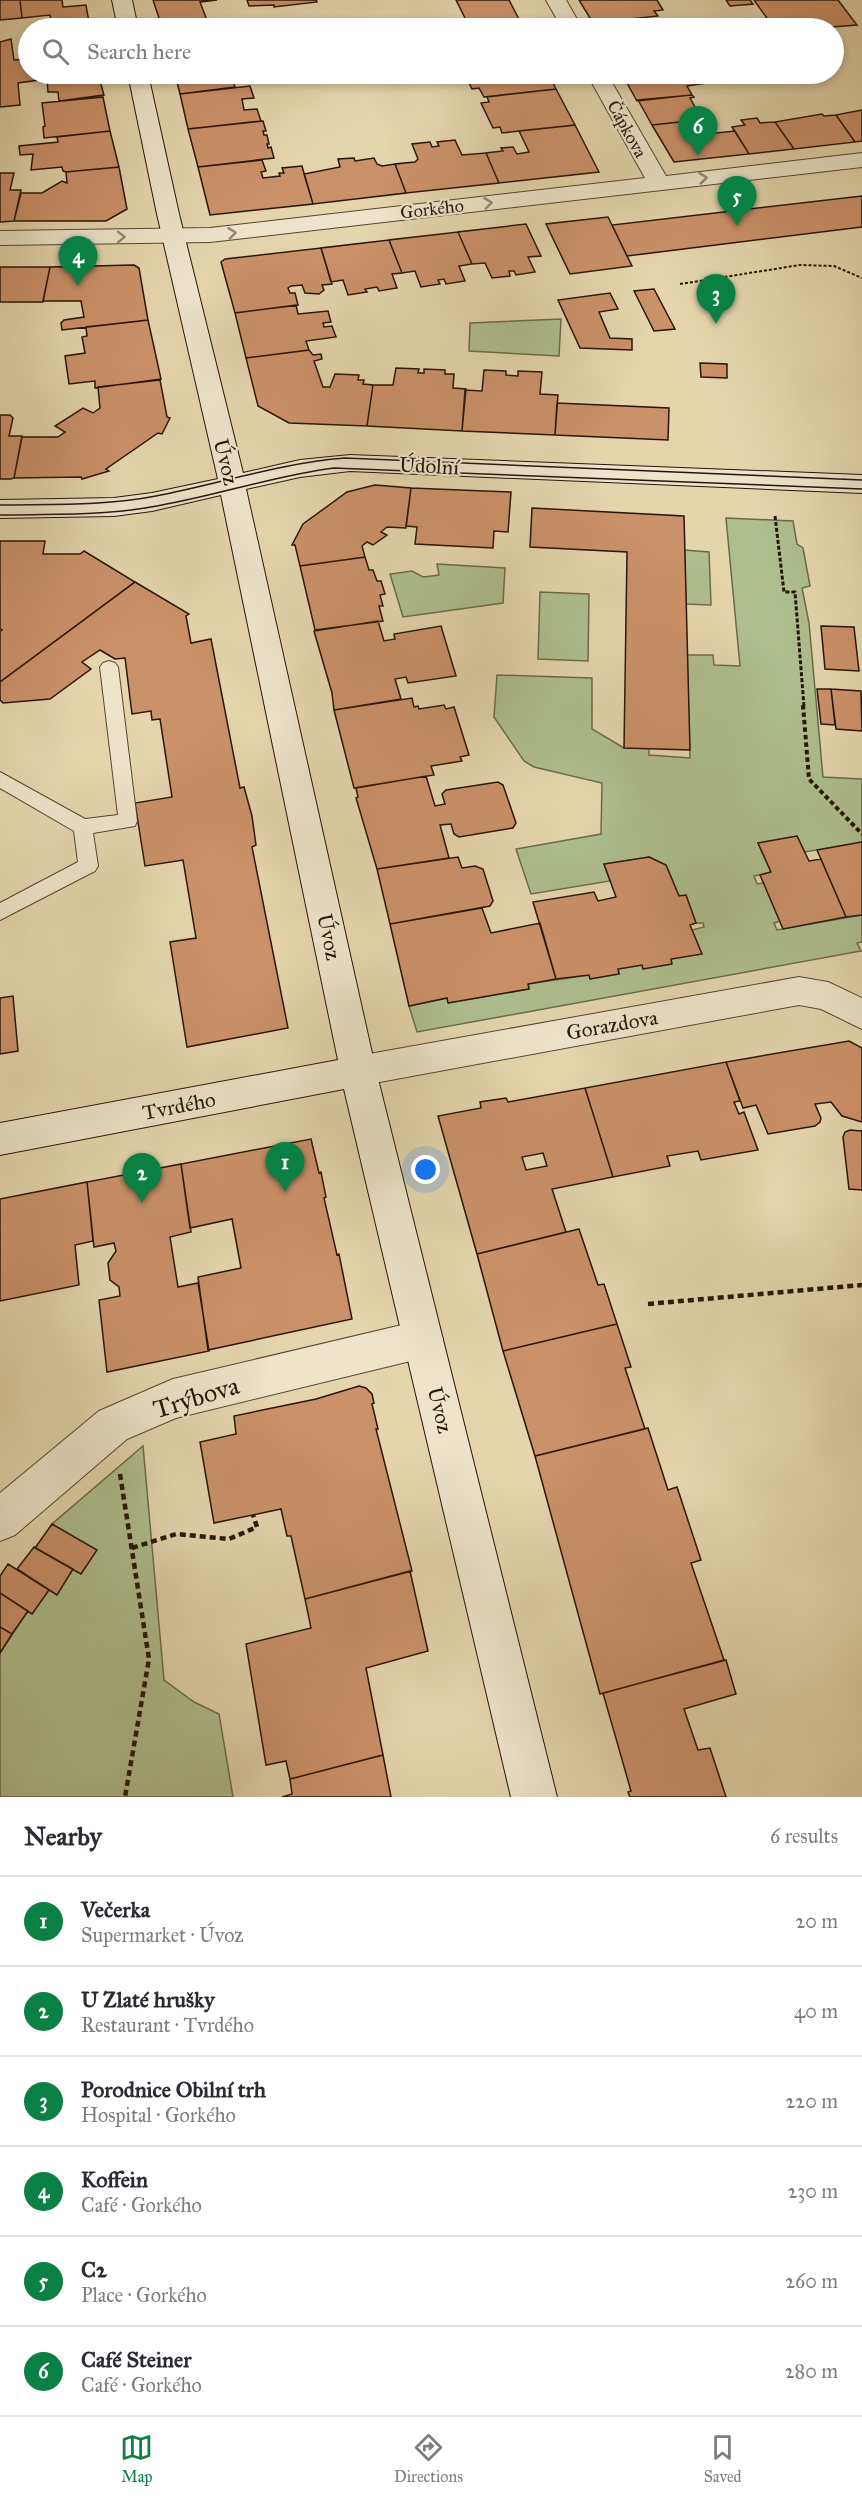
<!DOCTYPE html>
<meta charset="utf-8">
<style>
:root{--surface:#fff;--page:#f7f7f7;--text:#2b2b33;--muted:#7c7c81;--line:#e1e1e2;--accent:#0b8043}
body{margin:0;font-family:"IM FELL Great Primer",serif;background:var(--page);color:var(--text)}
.you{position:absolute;left:426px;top:1170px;width:21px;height:21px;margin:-15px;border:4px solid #fff;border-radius:50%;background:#1a73e8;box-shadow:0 0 0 9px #1a73e833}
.badge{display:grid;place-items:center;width:39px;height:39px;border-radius:50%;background:var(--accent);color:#fff;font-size:20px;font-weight:700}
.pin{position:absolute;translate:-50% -50px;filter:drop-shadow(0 2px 3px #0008)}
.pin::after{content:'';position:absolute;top:32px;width:21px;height:18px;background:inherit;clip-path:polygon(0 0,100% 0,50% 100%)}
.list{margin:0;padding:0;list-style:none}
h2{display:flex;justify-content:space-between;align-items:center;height:78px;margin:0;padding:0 24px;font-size:26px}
h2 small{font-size:20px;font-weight:400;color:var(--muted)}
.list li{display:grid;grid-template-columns:39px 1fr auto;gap:18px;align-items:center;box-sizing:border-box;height:90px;padding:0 24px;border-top:2px solid var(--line)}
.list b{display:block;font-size:22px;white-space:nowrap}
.list p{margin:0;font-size:20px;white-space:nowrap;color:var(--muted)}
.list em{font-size:20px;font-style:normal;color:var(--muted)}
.icon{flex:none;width:33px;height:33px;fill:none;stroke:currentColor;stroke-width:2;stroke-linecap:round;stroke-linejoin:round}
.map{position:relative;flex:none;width:862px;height:1797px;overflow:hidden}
.search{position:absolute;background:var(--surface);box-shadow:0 3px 9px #0003;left:18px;right:18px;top:18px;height:66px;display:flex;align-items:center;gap:15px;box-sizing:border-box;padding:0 21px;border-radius:33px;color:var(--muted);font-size:22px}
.sheet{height:618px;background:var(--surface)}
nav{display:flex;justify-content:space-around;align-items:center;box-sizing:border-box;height:84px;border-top:2px solid var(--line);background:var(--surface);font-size:16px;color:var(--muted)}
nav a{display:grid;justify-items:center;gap:3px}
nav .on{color:var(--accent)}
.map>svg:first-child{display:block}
.green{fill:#aebe8f;stroke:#6b6a4c;stroke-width:1.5}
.building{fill:#cb9169;stroke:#28150a;stroke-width:1.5;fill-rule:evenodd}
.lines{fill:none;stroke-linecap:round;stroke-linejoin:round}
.lane-casing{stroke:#574533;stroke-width:2}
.street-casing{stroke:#574533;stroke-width:2}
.secondary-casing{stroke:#28150a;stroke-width:2}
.path-far3{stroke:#28150a;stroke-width:2;stroke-dasharray:3 2;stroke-linecap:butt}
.path-far2{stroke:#28150a;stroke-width:3;stroke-dasharray:4 2;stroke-linecap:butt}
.path-far1{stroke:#28150a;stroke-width:4;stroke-dasharray:4.5 3;stroke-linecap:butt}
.path{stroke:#28150a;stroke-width:4.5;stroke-dasharray:6 4;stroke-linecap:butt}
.lane{fill:#ede4ca;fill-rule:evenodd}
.street{fill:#ede4ca;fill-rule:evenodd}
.secondary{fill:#ede4ca;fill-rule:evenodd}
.tram{stroke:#28150a;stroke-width:1.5}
.oneway{stroke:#948774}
.labels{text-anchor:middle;stroke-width:4.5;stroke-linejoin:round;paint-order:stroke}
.far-street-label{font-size:18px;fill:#28150a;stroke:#ede4ca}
.street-label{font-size:21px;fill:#28150a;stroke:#ede4ca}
.near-street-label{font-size:26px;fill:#28150a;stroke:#ede4ca}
</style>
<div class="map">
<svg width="862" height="1797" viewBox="0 0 862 1797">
<rect width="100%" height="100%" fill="#e4d5ad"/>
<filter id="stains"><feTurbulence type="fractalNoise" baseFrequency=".00333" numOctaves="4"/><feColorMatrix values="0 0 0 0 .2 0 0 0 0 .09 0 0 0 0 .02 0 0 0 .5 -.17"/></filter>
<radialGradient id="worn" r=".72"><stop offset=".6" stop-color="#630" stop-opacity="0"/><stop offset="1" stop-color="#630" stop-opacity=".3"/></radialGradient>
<path class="green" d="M561 319 559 356 469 351 470 323Z
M726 518 793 521 797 544 803 548 810 586 802 588 809 623 823 777 862 779V842L805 852 797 836 758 843 771 872 754 876 757 884 764 883 780 921 774 923 777 930 862 915V942L857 943 861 951 417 1032 409 1006 447 998 449 1003 529 989 528 984 589 975 590 979 619 974 618 969 642 965 643 969 671 964V959L701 954 692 930 704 927 703 923H696L686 895 679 896 666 865 649 857 604 864 610 881 531 894 516 849 601 834 602 783 534 767 524 761 494 717 497 675 592 678V729L624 748H649V755L690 758 687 655H713L714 665 740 666Z
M684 550 709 552 711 605 686 604Z
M437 564 505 568 503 603 403 617 390 574 412 571 423 577 439 575Z
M540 592 589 594 588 661 538 659Z
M143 1446 164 1680 194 1702 219 1714 233 1797H0V1653L28 1611 32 1614 49 1590 57 1595 73 1569 81 1574 96 1550 52 1524Z"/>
<path class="building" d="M0 0H20L22 18 0 20Z
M20 0H62L63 7 86 5 90 28H46L45 21 51 20 50 15 22 18Z
M153 0H217L200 2 208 23 162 27Z
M247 0H316L317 2 274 7V5L249 6Z
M456 0H509L521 23 470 28Z
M579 0H657L663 10 654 11 658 16 593 23Z
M726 0H750L753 4 730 6Z
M754 0H838L857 25 818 28H774Z
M637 19 639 22H644L647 28 653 27 651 24H657L655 21 677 19 683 28H596L593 23Z
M216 22 218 28 162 27 208 23Z
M521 23 524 28H470Z
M11 39 14 60 28 59V74H98L104 95 59 101 58 92H48L47 79 18 83 20 105 0 107V42Z
M175 74H231L235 87 180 94Z
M465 74H549L556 89 484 97 479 88 472 89Z
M622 74H697L706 83 687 86 692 95 637 101Z
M250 86 254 98 242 99 244 110 257 109 261 121 188 129 180 94Z
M556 89 575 125 502 133 500 127 493 128 481 103 489 102 487 97Z
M692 95 694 97 690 98 699 114H695L698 120 652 125 638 100Z
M103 97 110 131 44 138 43 127 45 126 42 103Z
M862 110V141L855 142 836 115Z
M822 114 824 116 836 115 855 142 794 149 775 122Z
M757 118 760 123 775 122 794 149 749 154 732 127 745 125 741 120Z
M698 120 707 134 735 131 749 154 674 162 652 125Z
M263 121 266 131H263L264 135H267L269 144H267L268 148 271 147 274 158 198 167 188 129Z
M575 125 599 172 499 183 486 153 503 151 501 148 513 147 517 154 529 152 519 131Z
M110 131 119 167 66 172 63 171 62 167 31 170 33 154 20 155 19 146 58 142 57 137Z
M455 140 462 155 486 153 499 183 406 193 395 164 415 162 418 159 412 144 430 142 432 147 439 146 437 142Z
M354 158 355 161 374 158 377 164 382 166 395 164 406 193 313 204 304 174 340 167 338 159Z
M262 160 266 171 261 172 263 178 280 176 279 173H284L282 168 302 166 313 204 210 215 198 167Z
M119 167 127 209 106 221H14L21 193H42L62 181 67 183 66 172Z
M0 173H14L10 190H21L14 221 0 222Z
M862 196V227L627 256 612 225Z
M608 217 632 266 570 274 546 224Z
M526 224 541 256 528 257 535 272 516 275 514 271H509L510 276 492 278 485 263 472 264 458 232Z
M458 232 472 264 459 266 465 281 446 284 444 279 438 280 440 284 421 287 415 271 402 273 389 240Z
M389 240 402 273 392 274 397 288 379 291 377 287 365 289 367 292 348 295 343 280 331 282 321 248Z
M321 248 332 284 322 285 324 290 319 294 305 293 302 285 291 286 288 288 290 293H295L298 305 235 313 221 262 225 259Z
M134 265 139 268 148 320 62 330 61 323 64 320 84 317 81 301H43L50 267Z
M0 267H50L43 302H0Z
M654 289 675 329 654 331 634 291Z
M610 293 618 309 599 312 610 338 632 339V350L580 348 558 300Z
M296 305 298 314 328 311 331 322 323 323 324 327 332 326 336 337 306 341 309 350 246 358 235 313Z
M148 320 161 379 95 388V381L69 384 65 356 85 353 82 337 87 336 86 327Z
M309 350 313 355 321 354 322 359 314 361 323 387H330L335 374 359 375 358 380H364L363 384 373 385 367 426 289 423 258 406 246 358Z
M700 363 727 364V378L701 377Z
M396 368 419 369 418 373H424V369L445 370V374H454L453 388 466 389 462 431 367 426 373 385H393Z
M484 370 506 371V375L518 376V371L542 372 540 394 558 395 555 435 462 431 465 390 482 391Z
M160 380 167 417 170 418 162 434 158 433 106 469 109 471 82 479 81 477 14 478 22 437H58L65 432 55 426 83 408 93 413 100 408 98 387Z
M557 403 669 408 668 440 555 435Z
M0 415H10L13 418 9 436H22L14 478 11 479H0Z
M375 485 411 488 406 528 387 527 381 532 387 535 373 545 367 542 362 546 365 557 300 566 295 545H292L303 524 347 492Z
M411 488 511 492 508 532 494 531 493 548 415 544 417 527 406 526Z
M532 508 684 516 690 750 624 748 627 552 530 547Z
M0 541H45L43 554H80L84 551 135 582 0 682V631L2 630 0 628Z
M365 557 369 570H373L377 581H381L385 594 380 595 383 606H379L383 621 315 630 300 566Z
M135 582 189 614 186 616 191 643 211 639 240 788 244 787 252 816 256 845 252 847 288 1028 187 1047 170 942 196 938 183 860 145 866 135 803 172 797 160 719 152 720 151 711 132 714 125 658 115 659 100 650 82 662 91 669 50 699 3 703 0 700V682Z
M378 621 384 641 395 639 394 634 441 626 456 676 408 683 406 677 395 679 401 699 334 710 332 693 314 631Z
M821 626 854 627 859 671 825 669Z
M817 689H831L835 725 821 724Z
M831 689 861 691 862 731 836 729Z
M412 698 414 707 418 706 419 709 444 705 446 709 454 707 469 755 460 757 462 761 431 766 434 775 354 788 334 710Z
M426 776 435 806 445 804 442 794 446 790 498 782 503 785 516 823 513 828 459 837 454 834 451 824 440 825 449 858 377 869 356 798 358 797 356 788Z
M797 836 809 861 821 859 846 917 783 929 760 875 771 872 758 843Z
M862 842V915L846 917 817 850Z
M458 857 462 868 475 866 483 869 493 901 490 906 390 924 377 869Z
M649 857 666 865 679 896 686 895 696 923 690 925 702 954 671 959 672 964 643 969 642 965 618 969 619 974 590 979 589 975 556 979 533 902 594 892 598 901 616 897 604 864Z
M482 908 491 933 540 923 556 979 528 984 529 989 448 1003 447 998 409 1006 390 924Z
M13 996 18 1051 0 1054V998Z
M849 1041 862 1048V1122L842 1116 831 1102 815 1104 821 1118 820 1122 815 1126 768 1134 756 1105 743 1108 726 1062Z
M726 1062 740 1101 734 1102 739 1114 744 1112 758 1150 701 1160 698 1151 667 1156 670 1166 613 1177 585 1088Z
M585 1088 613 1177 552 1189 566 1232 477 1254 438 1116 481 1108 480 1102 506 1098 508 1102ZM543 1153 547 1166 526 1170 522 1157Z
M850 1130 862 1131V1190L849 1189 843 1137 845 1132Z
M311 1139 319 1173 321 1172 326 1197 324 1198 337 1255 339 1254 352 1319 208 1350 198 1277 241 1268 232 1219 190 1228 181 1164Z
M181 1164 191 1232 170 1237 178 1287 198 1283 209 1351 107 1372 99 1300 120 1296 119 1287 110 1280 108 1263 116 1251 114 1243 94 1247 87 1182Z
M87 1182 93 1241 75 1245 79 1285 0 1301V1199Z
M579 1229 598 1285 604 1284 617 1324 503 1351 477 1254Z
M617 1324 631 1367 625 1368 645 1429 535 1456 503 1351Z
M359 1386 366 1388 372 1394 374 1403 372 1404 378 1429H376L412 1571 305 1599 291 1536H287L281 1509 214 1523 200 1442 236 1434 234 1416 316 1399Z
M648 1428 668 1490 677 1487 701 1560 691 1563 724 1660 600 1694 535 1456Z
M52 1524 97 1550 81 1574 35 1548Z
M34 1547 73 1569 57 1595 17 1569Z
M8 1564 49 1590 32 1614 0 1593V1576Z
M410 1571 428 1651 366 1668 383 1755 290 1779 286 1761 266 1765 246 1644 311 1628 305 1599Z
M0 1593 28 1611 12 1634 0 1627Z
M0 1627 12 1634 0 1653Z
M726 1660 736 1694 684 1709 698 1750 710 1748 726 1797H630L628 1792 631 1791 603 1693Z
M383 1755 391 1797H282L292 1794 290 1779Z"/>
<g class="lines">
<defs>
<path id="lane" d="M109 661 115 663 118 667 137 821 135 826 93 833 98 866 95 871 0 920V903L78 862 74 831 0 788V772L85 819 118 815 100 667 103 663Z"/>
<path id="street" d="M546 0H566L582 28H562Z
M587 74H607L666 176 862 153V167L210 242 0 245V231L210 228 645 178Z
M799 977 828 982 862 998V1029L821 1009 799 1005 358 1086 345 1082 340 1071 345 1060 358 1056Z
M423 1320 437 1326 443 1339 437 1352 423 1358 176 1418 127 1439 15 1535 0 1541V1493L99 1411 159 1385 173 1379Z"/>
<path id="secondary" d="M112 0H132L138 28H118Z
M128 74H148L179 214 243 473 300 460 350 455 862 475V493L350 471 300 477 246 489 376 1071 557 1797H511L344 1089 0 1155V1123L338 1060 221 495 152 511 114 516 0 518V500L114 498 152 493 218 479 157 214Z"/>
</defs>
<use href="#lane" class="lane-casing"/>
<use href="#street" class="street-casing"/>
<use href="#secondary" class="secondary-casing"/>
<path class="path-far3" d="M680 284 800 265 834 266 862 278"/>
<path class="path-far2" d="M775 516 784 592H795L804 707"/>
<path class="path-far1" d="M803 705 809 779 862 834"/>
<path class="path" d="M648 1304 862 1285
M120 1474 149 1659 125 1797
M132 1548 176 1534 229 1539 257 1527 253 1515"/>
<use href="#lane" class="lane"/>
<use href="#street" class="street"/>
<use href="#secondary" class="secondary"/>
<path class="tram" d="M0 505C52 504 105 506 156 496 219 484 280 463 345 458L862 480
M0 515C50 514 101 516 151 507 212 497 272 476 334 468L862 489"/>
</g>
<defs><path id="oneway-chevron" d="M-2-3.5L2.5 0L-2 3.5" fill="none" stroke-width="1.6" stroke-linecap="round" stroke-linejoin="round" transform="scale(1.5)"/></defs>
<g class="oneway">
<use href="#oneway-chevron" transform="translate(703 178) rotate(-7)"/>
<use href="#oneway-chevron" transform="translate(488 203) rotate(-7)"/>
<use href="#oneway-chevron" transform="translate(232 233) rotate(-7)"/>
<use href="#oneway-chevron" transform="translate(121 237) rotate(-1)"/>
</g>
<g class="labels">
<g class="far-street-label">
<text transform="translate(627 129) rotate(61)" y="6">Čápkova</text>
<text transform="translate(432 209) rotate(-7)" y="6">Gorkého</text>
</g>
<g class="street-label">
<text transform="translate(226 462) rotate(76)" y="7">Úvoz</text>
<text transform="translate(429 466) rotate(3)" y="7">Údolní</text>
<text transform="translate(329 937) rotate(78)" y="7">Úvoz</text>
<text transform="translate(612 1025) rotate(-10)" y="7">Gorazdova</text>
<text transform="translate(179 1106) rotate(-11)" y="7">Tvrdého</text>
<text transform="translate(440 1410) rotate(76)" y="7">Úvoz</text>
</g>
<g class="near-street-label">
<text transform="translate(196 1397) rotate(-17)" y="9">Trýbova</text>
</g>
</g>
<rect width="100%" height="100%" filter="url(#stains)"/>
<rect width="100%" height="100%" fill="url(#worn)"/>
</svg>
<div class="you"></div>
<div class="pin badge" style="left:285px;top:1192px">1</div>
<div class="pin badge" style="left:142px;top:1203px">2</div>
<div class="pin badge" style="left:716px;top:324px">3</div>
<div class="pin badge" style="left:78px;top:286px">4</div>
<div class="pin badge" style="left:737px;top:226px">5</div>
<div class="pin badge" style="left:698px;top:156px">6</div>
<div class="search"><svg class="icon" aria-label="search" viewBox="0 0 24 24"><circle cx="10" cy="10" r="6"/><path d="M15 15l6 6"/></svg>Search here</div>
</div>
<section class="sheet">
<h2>Nearby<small>6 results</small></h2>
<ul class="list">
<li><span class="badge">1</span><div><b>Večerka</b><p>Supermarket · Úvoz</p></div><em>20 m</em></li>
<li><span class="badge">2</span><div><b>U Zlaté hrušky</b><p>Restaurant · Tvrdého</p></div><em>40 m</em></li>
<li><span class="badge">3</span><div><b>Porodnice Obilní trh</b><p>Hospital · Gorkého</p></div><em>220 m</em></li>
<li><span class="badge">4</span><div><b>Koffein</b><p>Café · Gorkého</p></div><em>230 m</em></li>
<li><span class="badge">5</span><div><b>C2</b><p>Place · Gorkého</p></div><em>260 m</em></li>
<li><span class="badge">6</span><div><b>Café Steiner</b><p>Café · Gorkého</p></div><em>280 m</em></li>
</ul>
</section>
<nav>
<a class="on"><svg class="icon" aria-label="map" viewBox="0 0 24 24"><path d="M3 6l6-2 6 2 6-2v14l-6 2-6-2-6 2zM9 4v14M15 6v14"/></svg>Map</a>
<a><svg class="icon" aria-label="directions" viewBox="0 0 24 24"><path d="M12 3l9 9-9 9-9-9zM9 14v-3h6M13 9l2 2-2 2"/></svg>Directions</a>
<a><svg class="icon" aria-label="saved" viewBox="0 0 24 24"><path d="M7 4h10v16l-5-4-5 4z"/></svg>Saved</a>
</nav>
